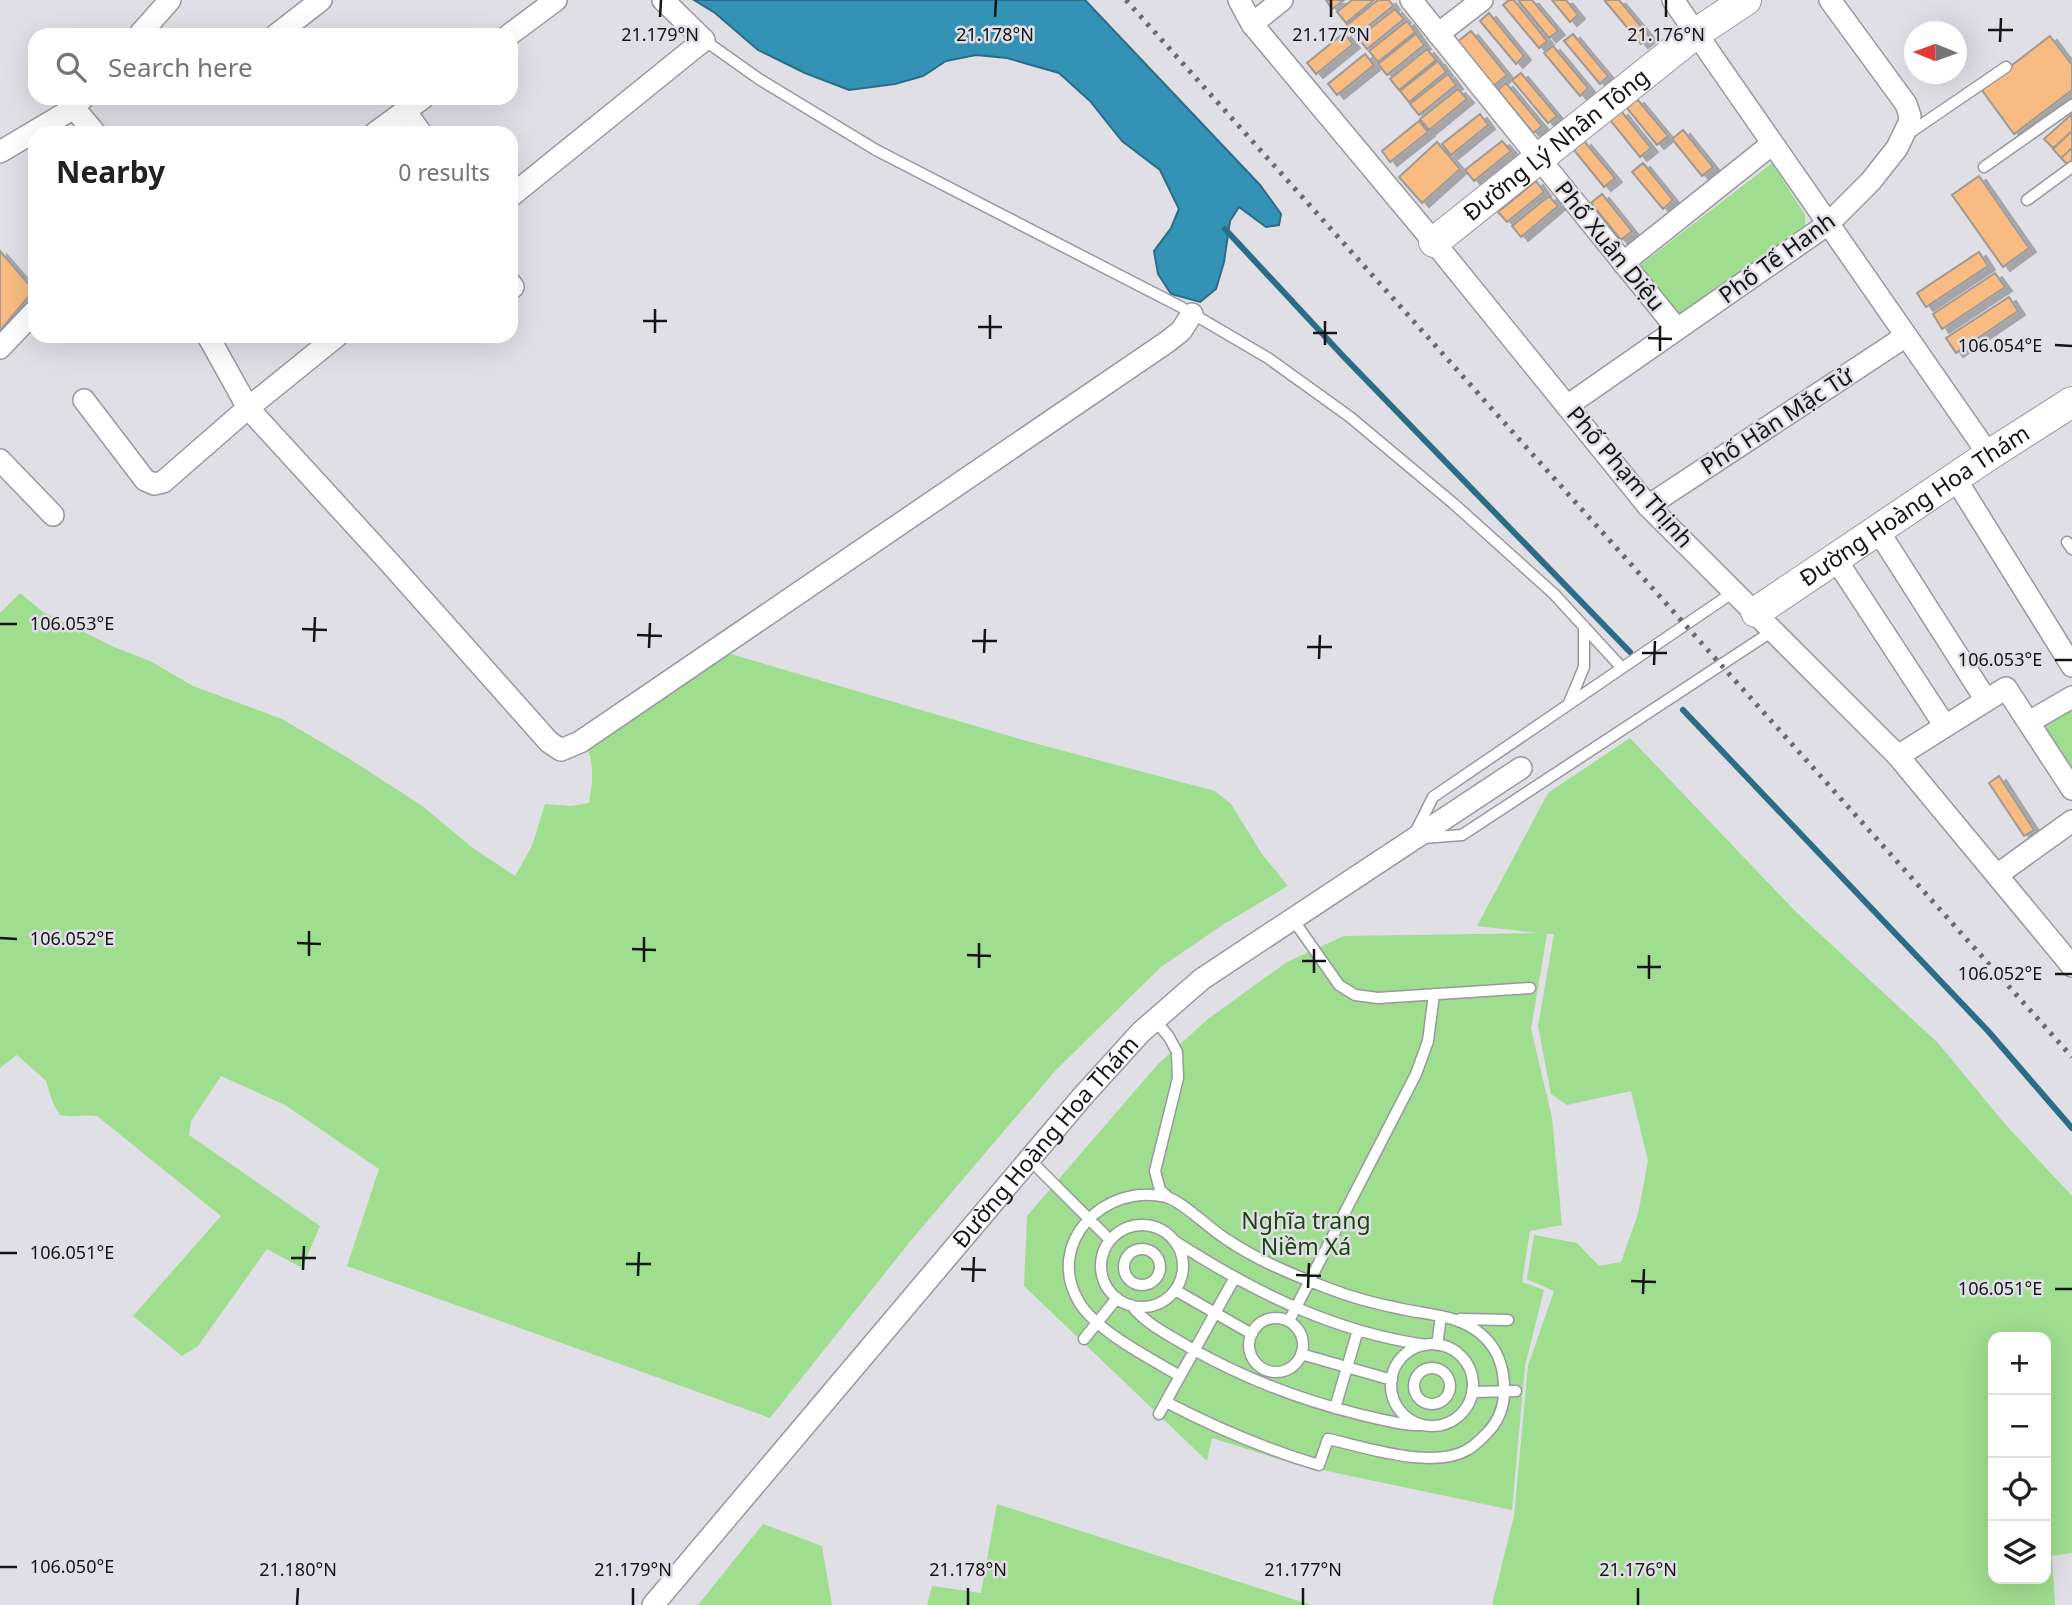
<!DOCTYPE html>
<meta charset="utf-8">
<style>
:root{--surface:#fff;--page:#f6f6f6;--text:#202124;--muted:#757577;--line:#e0e0e0}
body{margin:0;font-family:"Noto Sans",sans-serif;background:var(--page);color:var(--text)}
.controls{position:absolute;right:21px;bottom:21px;display:grid;overflow:hidden;border-radius:14px;box-shadow:0 7px 28px #0002}
.controls button{width:63px;height:63px;display:grid;place-items:center;padding:0;border:0;border-bottom:2px solid var(--line);background:var(--surface);color:var(--text);font:35px sans-serif}
.compass{position:absolute;left:1904px;top:21px;width:63px;height:63px;border-radius:50%;background:var(--surface);box-shadow:0 7px 28px #0002;rotate:271deg}
.list{margin:0;padding:0;list-style:none}
h2{display:flex;justify-content:space-between;align-items:center;height:91px;margin:0;padding:0 28px;font-size:30px}
h2 small{font-size:23px;font-weight:400;color:var(--muted)}
.icon{flex:none;width:38px;height:38px;fill:none;stroke:currentColor;stroke-width:2;stroke-linecap:round;stroke-linejoin:round}
.map{position:relative;flex:none;width:2072px;height:1605px;overflow:hidden}
.search{position:absolute;background:var(--surface);box-shadow:0 7px 28px #0002;left:28px;top:28px;width:490px;height:77px;display:flex;align-items:center;gap:18px;box-sizing:border-box;padding:0 24px;border-radius:21px;color:var(--muted);font-size:26px}
.panel{position:absolute;background:var(--surface);box-shadow:0 7px 28px #0002;left:28px;top:126px;width:490px;height:217px;border-radius:21px}
.map>svg:first-child{display:block}
.green{fill:#9fdd8f;fill-rule:evenodd}
.water{fill:#3492b6;stroke:#2b6c86;stroke-width:2}
.lines{fill:none;stroke-linecap:round;stroke-linejoin:round}
.stream{stroke:#2b6c86;stroke-width:6}
.building{fill:#f8bc82;stroke:#9f9a95;stroke-width:2;filter:url(#shadow)}
.lane-casing{stroke:#99989e;stroke-width:13}
.street-casing{stroke:#99989e;stroke-width:24}
.secondary-casing{stroke:#99989e;stroke-width:32}
.lane{stroke:#fff;stroke-width:10}
.street{stroke:#fff;stroke-width:21}
.secondary{stroke:#fff;stroke-width:30}
.rail{stroke:#6a696d;stroke-width:5;stroke-dasharray:3.5 7;stroke-linecap:butt}
.ticks{fill:none;stroke:#151517;stroke-width:2.5}
.labels{text-anchor:middle;stroke-width:5;stroke-linejoin:round;paint-order:stroke}
.street-label{font-size:23px;fill:#151517;stroke:#e1dfe6}
.park-label{font-size:23px;fill:#1d4711;stroke:#e1dfe6}
.ticks-label{font-size:18px;text-anchor:middle;fill:#151517;stroke:#e1dfe6;stroke-width:5;stroke-linejoin:round;paint-order:stroke}
</style>
<div class="map">
<svg width="2072" height="1605" viewBox="0 0 2072 1605">
<defs>
<filter id="shadow"><feDropShadow dx="7" dy="4" stdDeviation="0" flood-color="#0004"/></filter>
</defs>
<rect width="100%" height="100%" fill="#e1dfe6"/>
<path class="green" d="M1772 163 1805 215V228L1679 318 1639 266Z
M20 593 43 612 114 647 150 661 193 686 282 719 348 758 421 805 473 848 515 876 532 846 545 804 571 806 589 803C593 782 594 765 587 745L727 653 1030 742 1215 791 1231 804 1262 854 1288 886 1224 924 1161 967 1056 1070 912 1239 770 1418 347 1266 379 1169 285 1105 221 1076 191 1121 189 1135 320 1226 302 1268 267 1249 198 1346 182 1356 133 1316 221 1216 97 1116C83 1114 72 1118 60 1115L53 1103 46 1081 17 1055 0 1068V613Z
M2072 709V775L2042 728Z
M1630 738 1796 912 1938 1043 2005 1124 2072 1196V1553L2052 1556 2055 1605H1492L1514 1516 1528 1366 1554 1291 1527 1279 1534 1235 1577 1243 1599 1266 1621 1262 1638 1214 1648 1161 1631 1091 1567 1105 1551 1094 1538 1026 1554 934H1547L1531 1029 1552 1117 1562 1225 1530 1231 1522 1282 1544 1290 1525 1366 1512 1510 1294 1464 1212 1438 1207 1461 1024 1286 1027 1216 1158 1064 1208 1019 1287 962 1344 936 1539 933 1477 926 1548 793ZM1993 1337H2046V1579H1993Z
M997 1504 1311 1605H927L932 1586 981 1593Z
M763 1524 822 1546 832 1605H698Z"/>
<path class="water" d="M694 0H1085L1260 185 1281 214 1279 225 1266 227 1239 207 1230 221 1224 262 1216 289 1200 302 1171 294 1158 274 1154 251 1171 228 1179 209 1160 170 1122 141 1090 101 1059 73 1007 58 976 55 946 61 923 76 895 84 849 90 805 73 758 50 715 13Z"/>
<g class="lines">
<path class="stream" d="M1225 229 1344 357 1630 652
M1683 710 1988 1031 2072 1128"/>
</g>
<path class="building" d="M1326 0H1344L1332 9Z
M1352 0H1374L1346 23 1337 12Z
M1378 0H1389L1393 6 1356 36 1347 25Z
M1509 0H1514L1547 41 1539 48 1503 5Z
M1518 0H1532L1558 31 1549 38Z
M1552 0H1566L1578 15 1570 22Z
M1607 0H1619L1650 37 1641 44 1605 1Z
M1395 9 1404 19 1367 49 1358 38Z
M1489 13 1524 56 1516 64 1480 21Z
M1407 21 1415 32 1378 62 1369 51Z
M1471 31 1507 75 1492 87 1456 43Z
M1344 33 1353 44 1316 74 1307 63Z
M1416 34 1424 45 1387 75 1378 64Z
M1573 34 1608 76 1600 84 1564 41Z
M2050 36 2072 65V90L2014 134 1981 89Z
M1553 46 1588 88 1580 96 1544 53Z
M1427 49 1436 60 1399 90 1390 79Z
M1365 54 1374 65 1337 95 1328 84Z
M1438 61 1446 72 1409 102 1400 91Z
M1521 73 1557 116 1548 123 1512 80Z
M1448 74 1456 85 1419 115 1410 104Z
M1506 83 1542 126 1533 133 1498 90Z
M1458 89 1467 99 1429 130 1420 119Z
M1637 99 1668 136 1657 145 1627 108Z
M1621 111 1651 148 1640 157 1610 120Z
M1480 114 1488 125 1451 155 1442 144Z
M2072 114V131L2053 148 2044 139Z
M1419 121 1428 132 1390 162 1382 151Z
M1683 130 1713 167 1702 176 1672 139Z
M2072 131V148L2061 158 2053 149Z
M1502 141 1511 151 1474 181 1465 170Z
M1584 141 1615 178 1604 187 1574 150Z
M1437 142 1460 169 1422 203 1399 177Z
M2072 148V164L2070 167 2061 158Z
M1643 163 1673 200 1663 209 1632 172Z
M1979 176 2029 248 2003 267 1952 195Z
M1536 181 1544 192 1507 222 1498 212Z
M1602 194 1632 231 1621 240 1591 203Z
M1549 196 1558 206 1521 237 1512 226Z
M0 251 34 290 0 331Z
M1979 252 1988 266 1926 307 1917 293Z
M1995 273 2005 287 1942 329 1933 314Z
M2009 297 2018 311 1956 353 1946 338Z
M1999 776 2034 830 2024 836 1989 783Z"/>
<g class="lines">
<defs>
<path id="lane" d="M704 40 759 79 876 150 1181 307 1268 358 1350 417 1454 504 1554 594 1622 668 1433 797 1415 833
M1908 134 2006 67
M1984 167 2072 105
M2027 200 2072 167
M2067 542 2072 549
M1622 668 1735 591
M1569 703 1584 667V626
M1423 838 1462 835 1774 630
M1292 918 1339 985 1355 995 1378 998 1530 988
M1155 1020 1169 1037 1177 1052 1178 1078 1155 1171 1160 1190 1168 1197
M1029 1159 1110 1240
M1101 1266a41 41 0 1 1 82 0a41 41 0 1 1-82 0Z
M1176 1242C1254 1292 1334 1332 1426 1345
M1124 1267a18 18 0 1 1 36 0a18 18 0 1 1-36 0Z
M1175 1290 1252 1334
M1131 1305C1146 1324 1167 1334 1187 1346 1241 1377 1297 1399 1358 1414 1379 1419 1400 1425 1421 1425
M1249 1345a27 27 0 1 1 54 0a27 27 0 1 1-54 0Z
M1460 1319 1508 1320
M1289 1321 1416 1074 1428 1041 1434 994
M1084 1339 1117 1298
M1391 1385a41 41 0 1 1 82 0a41 41 0 1 1-82 0Z
M1437 1345 1441 1316
M1301 1354 1392 1380
M1414 1386a18 18 0 1 1 36 0a18 18 0 1 1-36 0Z
M1472 1392 1516 1391
M1166 1402C1216 1428 1265 1449 1319 1465L1328 1439C1365 1447 1432 1470 1467 1450 1475 1446 1481 1439 1487 1433 1497 1423 1503 1409 1504 1395 1505 1371 1500 1350 1481 1334 1459 1315 1429 1315 1402 1309 1376 1304 1350 1297 1325 1287 1291 1274 1257 1260 1226 1239 1211 1230 1181 1200 1166 1197 1105 1182 1044 1243 1079 1302 1096 1331 1151 1359 1180 1376
M1335 1408 1358 1330
M1159 1414 1234 1279"/>
<g id="street">
<path d="M1239 0 1252 24 1434 242 1648 506 1898 756 2072 966"/>
<path d="M1411 0 1677 329"/>
<path d="M1673 0 1989 455"/>
<path d="M1252 24 1282 0"/>
<path d="M1438 34 1482 0"/>
<path d="M139 35 170 0"/>
<path d="M276 35 321 0"/>
<path d="M509 35 556 0"/>
<path d="M74 108 95 133"/>
<path d="M405 111 421 133"/>
<path d="M375 133 423 98"/>
<path d="M0 152 74 108 83 98"/>
<path d="M511 196 704 40 663 0"/>
<path d="M1623 263 1772 144"/>
<path d="M511 284 513 287"/>
<path d="M208 336 248 408 389 562 549 742 561 750 580 742 1167 342 1181 331 1192 314"/>
<path d="M0 348 35 311"/>
<path d="M84 400 145 480 154 484 163 482 248 408 337 336"/>
<path d="M1567 406 1828 224 1871 181 1897 148 1909 123 1910 116 1906 104 1830 0"/>
<path d="M0 460 53 515"/>
<path d="M1955 478 2072 666"/>
<path d="M1648 506 1906 336"/>
<path d="M1877 529 1986 700"/>
<path d="M1835 558 1945 726"/>
<path d="M2029 722 2072 697"/>
<path d="M1898 756 2006 688 2072 789"/>
<path d="M1997 875 2072 821"/>
<path id="s1" d="M653 1605 1082 1097 1141 1032 1202 979 1521 768"/>
</g>
<g id="secondary">
<path id="s2" d="M1434 242 1695 34 1746 0"/>
<path id="s3" d="M1756 612 1989 455 2072 402"/>
</g>
</defs>
<use href="#lane" class="lane-casing"/>
<use href="#street" class="street-casing"/>
<use href="#secondary" class="secondary-casing"/>
<use href="#lane" class="lane"/>
<use href="#street" class="street"/>
<use href="#secondary" class="secondary"/>
<path class="rail" d="M1126 0 2072 1057"/>
</g>
<path class="ticks" d="M660 17 661 0M995 17 996 0M1331 17V0M1666 17V0M1988 30H2013M2000 42 2001 18M643 321H667M978 327H1002M655 333V309M1313 333H1337M1648 338 1672 339M990 339V315M1325 345V321M2055 345 2072 346M1660 351V326M0 624H17M302 629 327 630M637 635 662 636M972 641H997M314 642 315 617M1307 647H1332M649 648 650 623M984 653 985 629M1642 653H1667M1319 659 1320 635M2055 660H2072M1654 665 1655 641M0 938 17 939M297 943 321 944M632 949 656 950M967 955 991 956M309 956V931M1302 961H1326M644 962V937M1637 967H1661M979 968V943M1314 973V949M2055 974H2072M1649 979V955M0 1253H17M291 1258H316M626 1264H651M961 1269 986 1270M303 1270 304 1246M1296 1275 1321 1276M638 1276 639 1252M1631 1281 1656 1282M973 1282 974 1257M1308 1288 1309 1263M2055 1289H2072M1643 1294 1644 1269M0 1567H17M297 1605 298 1588M633 1605V1588M968 1605V1588M1303 1605V1588M1638 1605V1588"/>
<g class="labels">
<g class="street-label">
<text dy="8" stroke="none"><textPath href="#s2" startOffset="156">Đường Lý Nhân Tông</textPath></text>
<text transform="translate(1610 246) rotate(51)" y="8">Phố Xuân Diệu</text>
<text transform="translate(1777 258) rotate(-36)" y="8">Phố Tế Hanh</text>
<text transform="translate(1777 421) rotate(-33)" y="8">Phố Hàn Mặc Tử</text>
<text transform="translate(1630 477) rotate(49)" y="8">Phố Phạm Thịnh</text>
<text dy="8" stroke="none"><textPath href="#s3" startOffset="191">Đường Hoàng Hoa Thám</textPath></text>
<text dy="8" stroke="none"><textPath href="#s1" startOffset="607">Đường Hoàng Hoa Thám</textPath></text>
</g>
<g class="park-label">
<text x="1306" y="1229">Nghĩa trang<tspan x="1306" dy="26">Niềm Xá</tspan></text>
</g>
</g>
<g class="ticks-label">
<text x="660" y="41">21.179°N</text>
<text x="995" y="41">21.178°N</text>
<text x="1331" y="41">21.177°N</text>
<text x="1666" y="41">21.176°N</text>
<text x="2000" y="352">106.054°E</text>
<text x="72" y="630">106.053°E</text>
<text x="2000" y="666">106.053°E</text>
<text x="72" y="945">106.052°E</text>
<text x="2000" y="980">106.052°E</text>
<text x="72" y="1259">106.051°E</text>
<text x="2000" y="1295">106.051°E</text>
<text x="72" y="1573">106.050°E</text>
<text x="298" y="1576">21.180°N</text>
<text x="633" y="1576">21.179°N</text>
<text x="968" y="1576">21.178°N</text>
<text x="1303" y="1576">21.177°N</text>
<text x="1638" y="1576">21.176°N</text>
</g>
</svg>
<div class="controls">
<button>+</button>
<button>−</button>
<button><svg class="icon" aria-label="locate" viewBox="0 0 24 24"><circle cx="12" cy="12" r="6"/><path d="M12 2v4M12 18v4M2 12h4M18 12h4"/></svg></button>
<button><svg class="icon" aria-label="layers" viewBox="0 0 24 24"><path d="M12 4l9 5-9 5-9-5zM3 14l9 5 9-5"/></svg></button>
</div>
<svg class="compass" viewBox="-18 -18 36 36"><path d="M0-13l5 13h-10z" fill="#e53935"/><path d="M0 13l5-13h-10z" fill="#757577"/></svg>
<div class="search"><svg class="icon" aria-label="search" viewBox="0 0 24 24"><circle cx="10" cy="10" r="6"/><path d="M15 15l6 6"/></svg>Search here</div>
<section class="panel">
<h2>Nearby<small>0 results</small></h2>
<ul class="list">
</ul>
</section>
</div>
